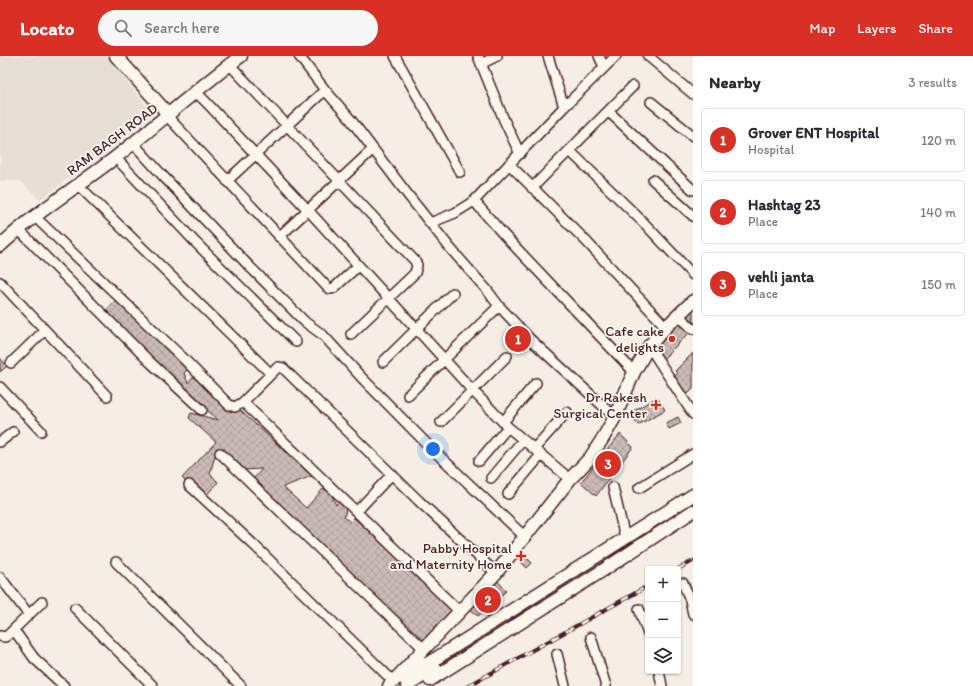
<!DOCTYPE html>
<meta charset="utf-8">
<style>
:root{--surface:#fff;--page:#f7f7f7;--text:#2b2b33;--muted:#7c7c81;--line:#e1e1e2;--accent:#d93025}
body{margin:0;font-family:Itim,sans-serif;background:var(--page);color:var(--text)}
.controls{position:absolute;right:12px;bottom:12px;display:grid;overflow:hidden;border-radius:4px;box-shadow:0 1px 3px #0004}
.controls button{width:36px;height:36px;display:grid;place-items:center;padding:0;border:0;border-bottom:1px solid var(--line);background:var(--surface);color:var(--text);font:20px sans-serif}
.you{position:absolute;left:433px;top:393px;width:14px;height:14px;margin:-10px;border:3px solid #fff;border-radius:50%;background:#1a73e8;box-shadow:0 0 0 6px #1a73e833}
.badge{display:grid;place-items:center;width:26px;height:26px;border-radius:50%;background:var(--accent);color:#fff;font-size:13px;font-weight:700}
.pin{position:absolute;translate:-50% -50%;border:2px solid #fff;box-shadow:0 1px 4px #0006}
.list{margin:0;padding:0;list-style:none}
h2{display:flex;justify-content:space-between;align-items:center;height:52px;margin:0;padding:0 16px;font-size:17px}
h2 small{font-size:13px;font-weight:400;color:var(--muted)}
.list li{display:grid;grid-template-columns:26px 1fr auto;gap:12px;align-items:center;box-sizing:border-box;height:64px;margin:0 8px 8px;padding:0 8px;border:1px solid var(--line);border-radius:4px}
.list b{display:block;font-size:15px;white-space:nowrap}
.list p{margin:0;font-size:13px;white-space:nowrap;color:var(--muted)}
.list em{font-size:13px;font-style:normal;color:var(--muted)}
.icon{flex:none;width:22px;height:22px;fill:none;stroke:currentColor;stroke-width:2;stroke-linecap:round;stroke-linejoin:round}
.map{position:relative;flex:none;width:693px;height:630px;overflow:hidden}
header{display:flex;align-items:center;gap:24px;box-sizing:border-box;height:56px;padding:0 20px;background:var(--accent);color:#fff}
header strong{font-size:19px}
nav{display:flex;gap:22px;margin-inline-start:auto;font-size:14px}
.search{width:280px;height:36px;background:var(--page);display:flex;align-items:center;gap:10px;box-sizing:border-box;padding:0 14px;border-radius:22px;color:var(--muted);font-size:15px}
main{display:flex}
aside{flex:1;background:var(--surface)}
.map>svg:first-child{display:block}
.built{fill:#e7dfd6}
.building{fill:url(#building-cross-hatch);stroke:#4a1f2b}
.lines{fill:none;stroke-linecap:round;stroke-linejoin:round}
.street-casing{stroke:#4a1f2b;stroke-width:12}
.secondary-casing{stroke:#4a1f2b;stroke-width:15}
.street{stroke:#fbf7ec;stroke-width:9}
.secondary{stroke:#fbf7ec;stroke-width:12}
.rail-casing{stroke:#4a1f2b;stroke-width:4}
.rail{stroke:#fbf7ec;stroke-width:2.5;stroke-dasharray:8;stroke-linecap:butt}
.poi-dot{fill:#c8321e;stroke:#fbf7ec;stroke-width:1.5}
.labels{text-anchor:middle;stroke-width:3.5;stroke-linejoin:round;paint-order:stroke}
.street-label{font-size:14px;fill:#4a1f2b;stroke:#fbf7ec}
.poi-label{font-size:14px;fill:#4a1f2b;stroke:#fbf7ec;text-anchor:end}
</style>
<header>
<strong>Locato</strong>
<div class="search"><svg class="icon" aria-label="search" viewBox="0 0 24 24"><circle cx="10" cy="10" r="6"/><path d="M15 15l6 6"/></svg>Search here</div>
<nav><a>Map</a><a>Layers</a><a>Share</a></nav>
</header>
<main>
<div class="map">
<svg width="693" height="630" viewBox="0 0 693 630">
<defs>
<pattern id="building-cross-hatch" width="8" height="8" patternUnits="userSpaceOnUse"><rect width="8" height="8" fill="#cabbb6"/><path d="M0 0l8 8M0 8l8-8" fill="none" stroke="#afa09d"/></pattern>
</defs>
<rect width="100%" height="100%" fill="#f4eee4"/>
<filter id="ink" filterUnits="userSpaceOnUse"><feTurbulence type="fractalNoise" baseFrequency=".025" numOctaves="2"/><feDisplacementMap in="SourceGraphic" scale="8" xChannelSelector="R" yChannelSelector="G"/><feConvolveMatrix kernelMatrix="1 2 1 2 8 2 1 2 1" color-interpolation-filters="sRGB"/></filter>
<g filter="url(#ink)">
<path class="built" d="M0 0H107L153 58 40 144 20 125H0Z"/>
<path class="building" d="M116 244 190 311 184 317 188 327 198 316 312 420 283 431 306 452 323 433 330 435 336 449 340 444 347 450 344 461 350 466 354 462 455 553 424 587 249 428 262 413 241 414 217 392 210 418 218 426 204 442 182 422 216 386 189 362 191 357 218 364 102 259Z
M693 251V269L683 260Z
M678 264 690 276 663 303 654 289Z
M518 279 522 282 517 287 513 283Z
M693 297V333L688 338 672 323 678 317 675 315Z
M0 302 7 310 0 316Z
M657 341 665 354 638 369 630 357Z
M678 361 681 367 669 373 666 367Z
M620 378 633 391 596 440 581 426Z
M521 496 532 507 527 512 516 501Z
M497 524 506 535 478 560 470 553Z"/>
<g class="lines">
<defs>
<path id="street" d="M299 0 325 34 351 64 408 139 450 192 487 234 499 250 530 283 615 361
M395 0 460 116
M478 0 504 64 520 98
M548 0 564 51
M599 0 604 11
M616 0 564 51 474 145 503 178 634 316
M648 0 693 38
M481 8 497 0
M230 9 415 205 417 209 415 217 351 278
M195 35 207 47 308 154 473 335 508 371 570 423
M651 46 693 80
M609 56 693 134
M167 60 328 232 331 233 334 232 358 210
M133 87 163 120 249 210 305 266 323 279 362 322 430 391 525 481
M570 95 645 168 693 219
M115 101 196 187 296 286
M509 108 585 184 666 271
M653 124 693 160
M227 125 325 34
M77 128 271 318
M532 132 633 30
M34 160 181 300 229 349 235 351 243 346 278 311 283 312 419 445 496 517
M430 167 455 157 474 145
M18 173 150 306 202 354
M279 181 373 93
M0 226 107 340
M678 259 693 273
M649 290 693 358
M383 306 453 237
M11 307 45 274
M0 331 41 375
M408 339 499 250
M243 346 460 556
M441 366 507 300
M503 366 536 327
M0 386 13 376
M534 393 567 356
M220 397 282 457 424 593
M479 405 508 371
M491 422 523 384
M189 429 254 489 394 626
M613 431 625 482
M639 432 693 398
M508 438 541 399
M357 455 392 418
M116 506 241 630
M0 521 29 559
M683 527 690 544 693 558
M75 552 153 630
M639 553 648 578
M14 574 34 602 64 630
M0 580 5 581 8 579 42 546
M591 581 606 630
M557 598 565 630
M659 615 662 630"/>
<path id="secondary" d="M116 0 169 59
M0 190C36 156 77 131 116 101 158 68 198 32 241 0
M402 622 432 605 693 439
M430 624 605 513 693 455
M389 630 496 517 570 423 590 402 603 382 615 361 634 316 649 290 666 271 693 245
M407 630 435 612"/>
</defs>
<use href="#street" class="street-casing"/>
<use href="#secondary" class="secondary-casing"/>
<use href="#street" class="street"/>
<use href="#secondary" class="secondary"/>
<defs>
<path id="rail" d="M678 513 693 505
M468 630 648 530"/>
</defs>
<use href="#rail" class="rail-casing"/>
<use href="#rail" class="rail"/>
</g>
</g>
<g class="poi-dot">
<circle cx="672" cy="283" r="4"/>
<path d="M654 343h4v4h4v4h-4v4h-4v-4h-4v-4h4z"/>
<path d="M519 494h4v4h4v4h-4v4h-4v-4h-4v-4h4z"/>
</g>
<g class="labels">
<g class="street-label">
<text transform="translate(112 83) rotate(-37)" y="5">RAM BAGH ROAD</text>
</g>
<g class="poi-label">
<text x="664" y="280">Cafe cake<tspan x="664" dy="16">delights</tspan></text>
<text x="647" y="346">Dr Rakesh<tspan x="647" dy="16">Surgical Center</tspan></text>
<text x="512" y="497">Pabby Hospital<tspan x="512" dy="16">and Maternity Home</tspan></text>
</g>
</g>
</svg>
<div class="controls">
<button>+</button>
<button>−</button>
<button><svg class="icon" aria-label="layers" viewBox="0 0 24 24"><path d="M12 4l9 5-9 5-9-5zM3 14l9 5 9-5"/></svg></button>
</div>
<div class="you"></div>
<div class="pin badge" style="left:518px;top:283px">1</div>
<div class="pin badge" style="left:488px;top:544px">2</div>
<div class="pin badge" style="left:608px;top:408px">3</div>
</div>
<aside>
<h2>Nearby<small>3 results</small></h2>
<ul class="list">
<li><span class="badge">1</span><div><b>Grover ENT Hospital</b><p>Hospital</p></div><em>120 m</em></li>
<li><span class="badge">2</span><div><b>Hashtag 23</b><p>Place</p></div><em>140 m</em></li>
<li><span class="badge">3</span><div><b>vehli janta</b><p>Place</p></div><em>150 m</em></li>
</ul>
</aside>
</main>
